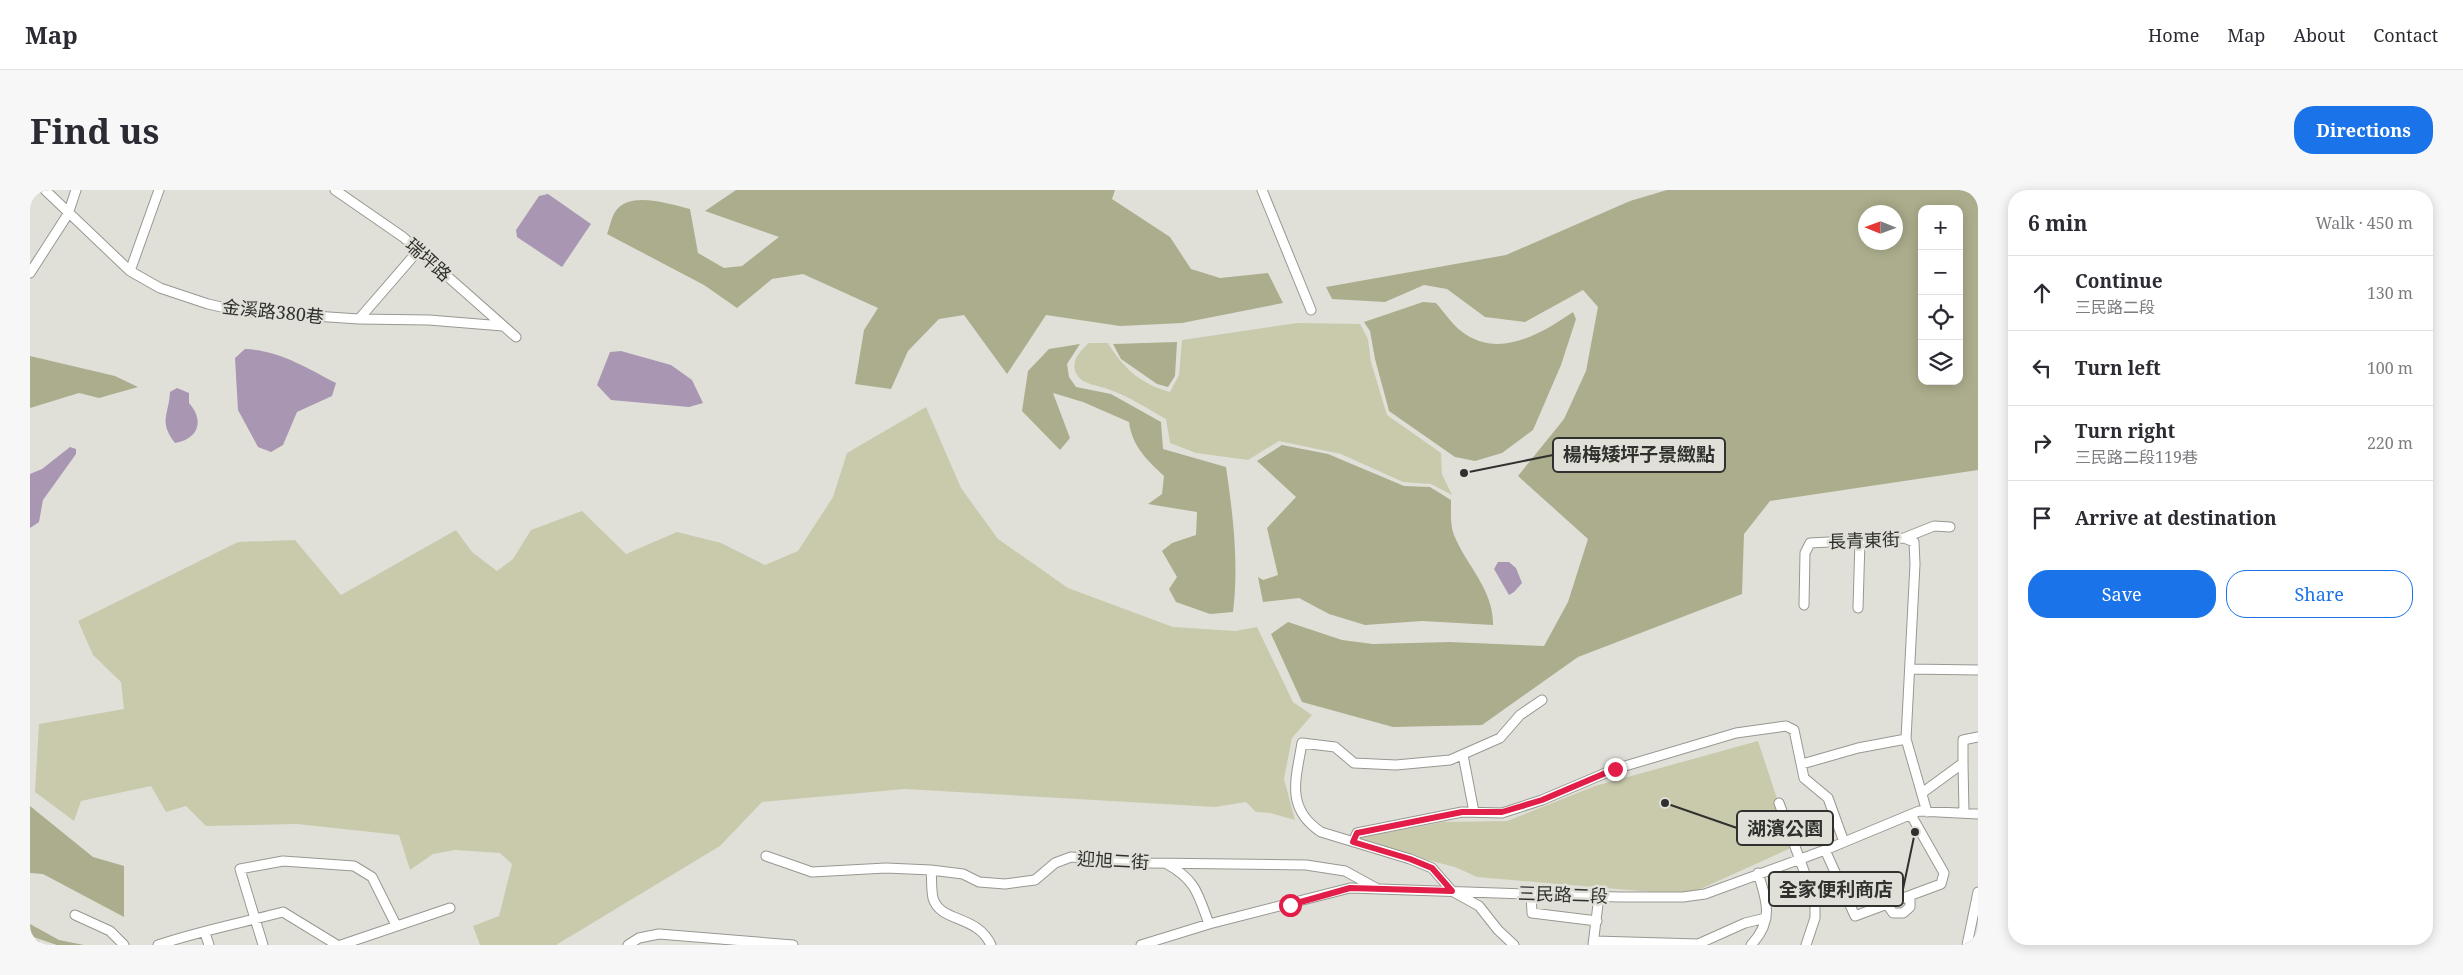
<!DOCTYPE html>
<meta charset="utf-8">
<style>
:root{--surface:#fff;--page:#f7f7f7;--text:#2b2b33;--muted:#7c7c81;--line:#e1e1e2;--accent:#1a73e8}
body{margin:0;font-family:"Noto Serif","Noto Sans TC",serif;background:var(--page);color:var(--text)}
.controls{position:absolute;right:15px;top:15px;display:grid;overflow:hidden;border-radius:10px;box-shadow:0 2px 12px #0003}
.controls button{width:45px;height:45px;display:grid;place-items:center;padding:0;border:0;border-bottom:1px solid var(--line);background:var(--surface);color:var(--text);font:25px sans-serif}
.compass{position:absolute;left:1828px;top:15px;width:45px;height:45px;border-radius:50%;background:var(--surface);box-shadow:0 2px 12px #0003;rotate:271deg}
.stop{position:absolute;width:15px;height:15px;margin:-11px;border:4px solid #e11d48;border-radius:50%;background:#fff}
.stop.end{background:#e11d48;border-color:#fff;box-shadow:0 1px 5px #0008}
.list{margin:0;padding:0;list-style:none}
h2{display:flex;justify-content:space-between;align-items:center;height:65px;margin:0;padding:0 20px;font-size:21px}
h2 small{font-size:16px;font-weight:400;color:var(--muted)}
.list li{display:grid;grid-template-columns:32px 1fr auto;gap:15px;align-items:center;box-sizing:border-box;height:75px;padding:0 20px;border-top:1px solid var(--line)}
.list b{display:block;font-size:19px;white-space:nowrap}
.list p{margin:0;font-size:16px;white-space:nowrap;color:var(--muted)}
.list em{font-size:16px;font-style:normal;color:var(--muted)}
.actions{display:flex;gap:10px;padding:15px 20px}
.actions a{flex:1;padding:11px 0;border:1px solid var(--accent);border-radius:20px;text-align:center;font-size:18px;color:var(--accent)}
.actions .main{background:var(--accent);color:#fff}
.icon{flex:none;width:28px;height:28px;fill:none;stroke:currentColor;stroke-width:2;stroke-linecap:round;stroke-linejoin:round}
.map{position:relative;flex:none;width:1948px;height:755px;overflow:hidden;border-radius:20px}
header{display:flex;align-items:center;gap:30px;box-sizing:border-box;height:70px;padding:0 25px;background:var(--surface);border-bottom:1px solid var(--line)}
header strong{font-size:24px}
nav{display:flex;gap:28px;margin-inline-start:auto;font-size:18px}
.intro{display:flex;align-items:center;justify-content:space-between;box-sizing:border-box;height:120px;padding:0 30px}
h1{margin:0;font-size:35px}
.button{padding:12px 22px;border-radius:20px;background:var(--accent);color:#fff;font-size:18px;font-weight:700}
main{display:flex;gap:30px;padding:0 30px}
aside{flex:1;background:var(--surface);border-radius:20px;box-shadow:0 2px 12px #0003}
.map>svg:first-child{display:block}
.green{fill:#c9caac}
.forest{fill:#acad8c;fill-rule:evenodd}
.water{fill:#a996b3}
.lines{fill:none;stroke-linecap:round;stroke-linejoin:round}
.minor-casing{stroke:#989892;stroke-width:11}
.minor{stroke:#fff;stroke-width:9}
.route{stroke:#e11d48;stroke-width:6}
.labels{text-anchor:middle;stroke-width:5;stroke-linejoin:round;paint-order:stroke}
.street-label{font-size:18px;fill:#30302e;stroke:#e0e0d9}
.leader{fill:none;stroke:#30302e;stroke-width:2}
.callout-dot{fill:#30302e;stroke:#e0e0d9;stroke-width:2}
.callout{fill:#e0e0d9;stroke:#30302e;stroke-width:2}
.callout-label{font-size:19px;text-anchor:middle;font-weight:bold;fill:#30302e}
</style>
<header>
<strong>Map</strong>
<nav><a>Home</a><a>Map</a><a>About</a><a>Contact</a></nav>
</header>
<div class="intro"><h1>Find us</h1><a class="button">Directions</a></div>
<main>
<div class="map">
<svg width="1948" height="755" viewBox="0 0 1948 755">
<rect width="100%" height="100%" fill="#e0e0d9"/>
<path class="green" d="M1267 133 1330 134 1338 149 1341 172 1357 225 1411 263 1412 284 1422 305 1401 294 1373 292 1311 264 1249 251 1218 270 1166 263 1140 253 1136 229C1118 219 1100 207 1080 200 1069 195 1051 195 1046 183 1040 171 1051 160 1059 153H1078C1092 177 1112 195 1140 202L1149 185 1152 150Z
M896 217 931 298 968 349 1038 398 1143 437 1205 441 1227 437 1263 512 1282 525 1262 548 1254 589 1265 630 1240 623 1226 622 1216 612 1185 617 875 599 732 612 690 656 526 755H450L443 736 469 726 482 674 470 663 425 660 403 664 380 680 369 645 267 634 176 636 156 616 136 622 121 596 51 611 44 631 5 602 9 534 94 519 91 492 63 465 48 431 208 352 265 350 311 405 426 340 442 362 467 381 483 369 501 340 552 321 596 364 647 342 691 353 735 375 768 361 803 307 817 263Z
M1728 551 1763 657 1657 705 1447 687 1425 677 1374 664 1328 648 1413 632 1477 631 1565 596Z"/>
<path class="forest" d="M706 0H1085L1082 9 1140 47 1161 79 1190 88 1238 83 1253 113 1152 133 1090 136 1016 125 977 184 934 125 909 129 878 161 861 199 825 194 834 140 848 118 773 84 742 89 707 118 674 95 577 44C580 37 581 28 585 22 599 0 639 14 660 19L668 63 694 78 712 76 749 47 675 21Z
M1637 0H1948V280L1740 311 1714 344 1712 404 1548 467 1452 535 1363 537 1272 512 1241 444 1258 432 1312 450 1343 454 1420 452 1514 456 1538 412 1558 349 1488 286 1534 229 1556 181 1568 117 1553 100 1495 132 1455 127 1417 99 1394 95 1355 112 1302 109 1296 97 1476 65 1600 11ZM1892 19H1929V191H1892ZM1836 22H1866V52H1836Z
M1393 112 1406 113C1414 122 1422 134 1431 141 1468 170 1511 144 1543 122L1546 129 1531 175 1503 240 1472 263 1445 271 1425 267 1359 221 1345 169 1340 141 1334 132Z
M1147 152 1145 186 1138 197 1127 194 1091 169 1083 154Z
M1050 154 1037 174 1039 187 1046 197 1081 204 1131 232 1133 259 1196 277C1203 324 1209 375 1203 422L1180 424 1146 412 1139 399 1147 387 1132 361 1142 353 1166 345 1167 322 1118 314 1132 304 1134 286C1117 270 1102 256 1099 232L1053 212 1023 203 1040 248 1030 260 992 221 998 181 1019 159Z
M0 166 85 186 108 197 69 208 49 203 0 218Z
M1252 255 1298 264 1374 296 1400 297 1421 310C1421 321 1420 335 1424 345 1436 375 1464 400 1463 435L1392 431 1335 435 1299 424 1269 408 1233 412 1228 387 1233 390 1248 385 1237 338 1266 307 1227 271Z
M0 616 63 667 94 676V727L13 684 0 683Z
M0 734 29 750 54 755H27L0 746Z"/>
<path class="water" d="M518 4 561 34 532 77 487 47 486 40 509 6Z
M215 159C249 160 277 178 306 193L302 206 267 222 253 255 241 262 228 257 208 220 205 168Z
M591 161 641 175 662 190 673 213 659 217 581 210 567 195 580 162Z
M147 198 159 203V213C175 231 168 249 145 253 128 231 139 225 140 202Z
M40 257 46 259V264L13 310 9 332 0 338V284L12 279Z
M1468 372H1479L1486 378 1492 393 1484 402 1479 405 1464 379Z"/>
<g class="lines">
<defs>
<path id="minor" d="M15 0 100 81 130 98 178 114 209 121 329 129 387 62
M305 0 373 47 486 147
M1232 0 1281 120
M100 81 129 0
M0 83 38 24 46 0
M329 129 399 130 473 136
M1874 348 1904 336 1920 337
M1774 415 1775 363 1780 353 1874 348 1884 352 1885 374 1876 549 1897 622
M1828 418 1830 350
M1880 479 1948 480
M1433 565 1444 622
M1933 573 1934 623
M1772 574 1828 558 1876 549
M1892 603 1933 573V550L1948 547
M1749 613 1785 711V728L1776 755
M1323 652 1327 643 1432 622 1472 623 1512 610 1585 579 1706 543 1756 536 1764 540 1774 588 1798 608 1814 652
M1795 660 1825 726 1911 694 1914 683 1881 625
M736 666 782 682 856 678 901 680 933 684 949 692 975 694 1005 690 1025 673 1041 667 1119 673 1276 675 1315 681 1346 698
M1137 674C1166 690 1168 704 1179 734
M901 680C902 689 901 699 903 708 910 733 947 724 961 755
M1501 703 1502 723 1567 731
M1857 714 1863 723H1873L1880 717V706
M45 725 80 741 94 755
M175 743 179 755
M1565 751 1668 754 1715 733 1736 728
M0 753 5 755
M128 755C169 741 211 733 253 722L307 755
M233 755 210 679 253 671 324 676 342 687 366 735
M311 755 420 718
M598 755 609 748 629 744 763 755
M1111 755 1179 734 1320 698 1589 707H1653L1675 704 1795 660 1889 621 1948 624
M1484 755 1468 740 1449 716 1422 701 1402 678 1380 669 1291 642C1255 618 1266 589 1272 553L1305 557 1324 573 1366 575 1420 570 1470 548 1490 525 1512 510
M1563 755 1569 706
M1721 755C1744 731 1737 711 1728 683
M1937 755 1948 702"/>
</defs>
<use href="#minor" class="minor-casing"/>
<use href="#minor" class="minor"/>
</g>
<g class="lines">
<path class="route" d="M1260 715 1320 698 1422 701 1402 678 1380 669 1323 652 1327 643 1432 622H1472L1512 610 1585 579"/>
</g>
<g class="labels">
<g class="street-label">
<text transform="translate(398 70) rotate(42)" y="6">瑞坪路</text>
<text transform="translate(243 122) rotate(6)" y="6">金溪路380巷</text>
<text transform="translate(1834 351) rotate(-2)" y="6">長青東街</text>
<text transform="translate(1083 671) rotate(3)" y="6">迎旭二街</text>
<text transform="translate(1533 705) rotate(2)" y="6">三民路二段</text>
</g>
</g>
<path class="leader" d="M1434 283L1523 265M1635 613L1707 638M1885 642L1873 699"/>
<g class="callout-dot">
<circle cx="1434" cy="283" r="5"/>
<circle cx="1635" cy="613" r="5"/>
<circle cx="1885" cy="642" r="5"/>
</g>
<g class="callout">
<rect x="1523" y="248" width="172" height="34" rx="5"/>
<rect x="1707" y="621" width="96" height="34" rx="5"/>
<rect x="1739" y="682" width="134" height="34" rx="5"/>
</g>
<g class="callout-label">
<text x="1609" y="271">楊梅矮坪子景緻點</text>
<text x="1755" y="645">湖濱公園</text>
<text x="1806" y="706">全家便利商店</text>
</g>
</svg>
<div class="controls">
<button>+</button>
<button>−</button>
<button><svg class="icon" aria-label="locate" viewBox="0 0 24 24"><circle cx="12" cy="12" r="6"/><path d="M12 2v4M12 18v4M2 12h4M18 12h4"/></svg></button>
<button><svg class="icon" aria-label="layers" viewBox="0 0 24 24"><path d="M12 4l9 5-9 5-9-5zM3 14l9 5 9-5"/></svg></button>
</div>
<svg class="compass" viewBox="-18 -18 36 36"><path d="M0-13l5 13h-10z" fill="#e53935"/><path d="M0 13l5-13h-10z" fill="#7c7c81"/></svg>
<div class="stop" style="left:1260px;top:715px"></div>
<div class="stop end" style="left:1585px;top:579px"></div>
</div>
<aside>
<h2>6 min<small>Walk · 450 m</small></h2>
<ul class="list">
<li><svg class="icon" aria-label="ahead" viewBox="0 0 24 24"><path d="M12 20V5M6 11l6-6 6 6"/></svg><div><b>Continue</b><p>三民路二段</p></div><em>130 m</em></li>
<li><svg class="icon" aria-label="left" viewBox="0 0 24 24"><path d="M17 20v-9H6M10 6l-5 5 5 5"/></svg><div><b>Turn left</b></div><em>100 m</em></li>
<li><svg class="icon" aria-label="right" viewBox="0 0 24 24"><path d="M7 20v-9h11M14 6l5 5-5 5"/></svg><div><b>Turn right</b><p>三民路二段119巷</p></div><em>220 m</em></li>
<li><svg class="icon" aria-label="arrive" viewBox="0 0 24 24"><path d="M6 21V4h12l-3 4 3 4H6"/></svg><div><b>Arrive at destination</b></div></li>
</ul>
<div class="actions"><a class="main">Save</a><a>Share</a></div>
</aside>
</main>
